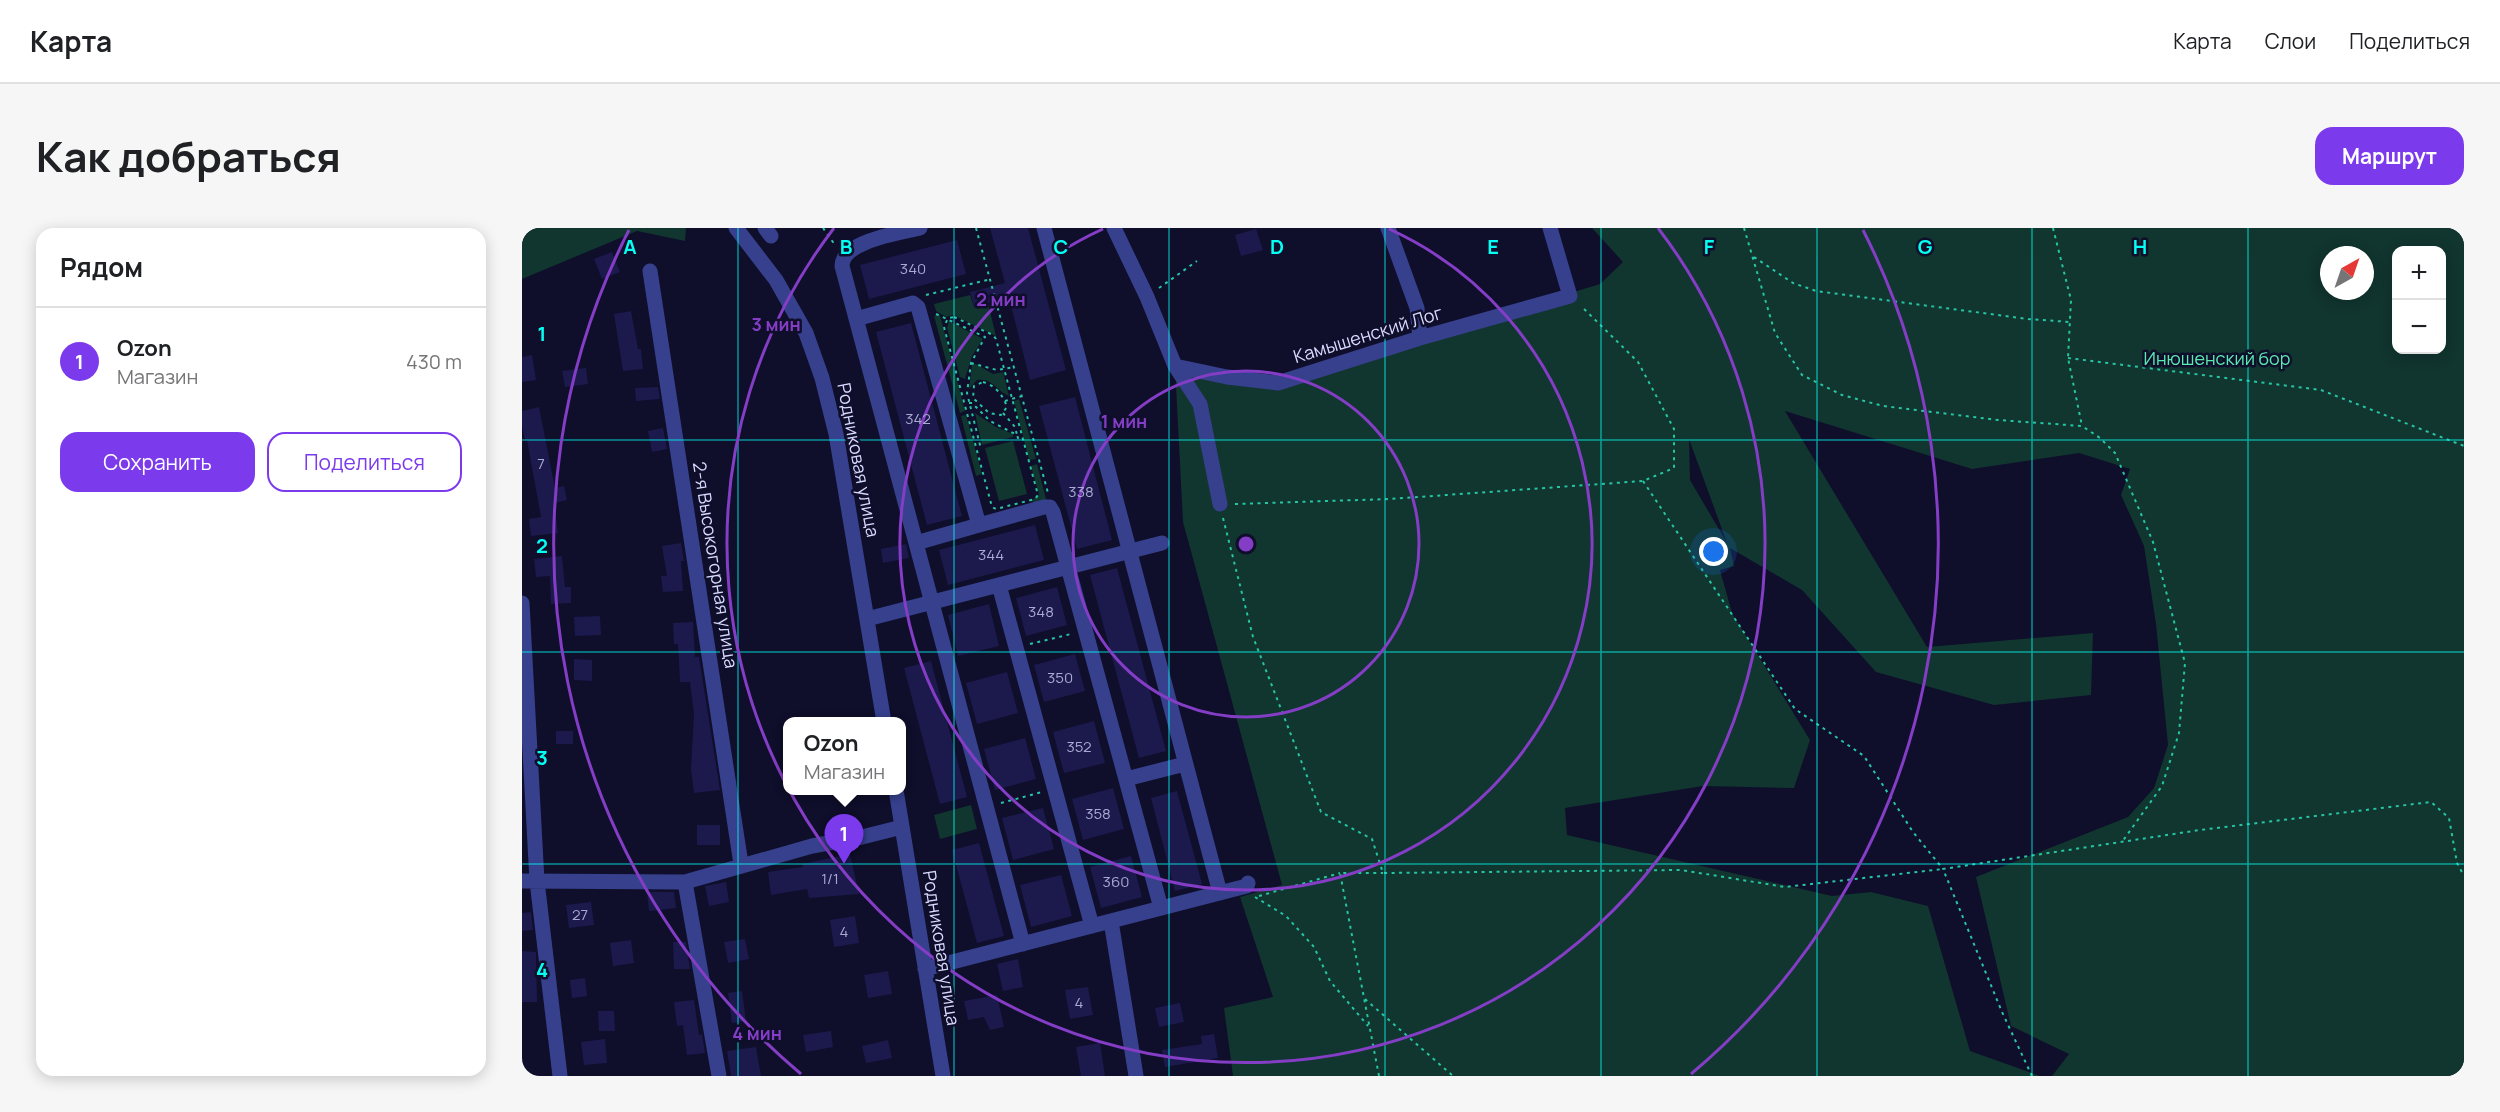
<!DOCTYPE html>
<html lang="ru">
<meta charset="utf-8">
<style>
:root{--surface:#fff;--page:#f6f6f6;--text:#202124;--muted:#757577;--line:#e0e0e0;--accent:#7c3aed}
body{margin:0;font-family:Manrope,sans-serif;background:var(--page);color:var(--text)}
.controls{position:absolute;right:18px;top:18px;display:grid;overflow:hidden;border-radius:12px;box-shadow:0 3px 15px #0003}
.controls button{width:54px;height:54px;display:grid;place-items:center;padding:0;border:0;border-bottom:2px solid var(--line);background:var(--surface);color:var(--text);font:30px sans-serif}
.compass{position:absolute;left:1798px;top:18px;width:54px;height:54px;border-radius:50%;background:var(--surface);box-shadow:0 3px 15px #0003;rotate:40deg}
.you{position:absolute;left:1192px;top:324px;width:21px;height:21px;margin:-15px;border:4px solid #fff;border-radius:50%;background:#1a73e8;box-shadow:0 0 0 9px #1a73e833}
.badge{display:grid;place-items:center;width:39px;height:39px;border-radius:50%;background:var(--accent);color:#fff;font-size:20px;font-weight:700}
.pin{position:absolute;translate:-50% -50px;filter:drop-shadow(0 2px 3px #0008)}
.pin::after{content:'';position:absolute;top:32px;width:21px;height:18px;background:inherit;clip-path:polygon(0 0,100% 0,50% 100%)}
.popup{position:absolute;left:261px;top:489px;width:123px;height:78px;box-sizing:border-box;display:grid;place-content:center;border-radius:12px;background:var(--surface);filter:drop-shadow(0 2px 4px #0005);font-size:20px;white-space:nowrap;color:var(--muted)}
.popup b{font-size:22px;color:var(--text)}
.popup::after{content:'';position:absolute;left:50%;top:100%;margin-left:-12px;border:12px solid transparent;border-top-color:var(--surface)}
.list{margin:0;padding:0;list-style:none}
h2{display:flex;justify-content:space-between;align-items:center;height:78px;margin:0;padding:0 24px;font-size:26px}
h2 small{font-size:20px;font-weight:400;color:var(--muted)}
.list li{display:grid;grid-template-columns:39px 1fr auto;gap:18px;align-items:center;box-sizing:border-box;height:108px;padding:0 24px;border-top:2px solid var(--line)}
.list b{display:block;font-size:22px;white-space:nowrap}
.list p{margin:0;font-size:20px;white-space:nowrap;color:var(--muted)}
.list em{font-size:20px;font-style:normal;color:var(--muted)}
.actions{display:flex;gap:12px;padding:18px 24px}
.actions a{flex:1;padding:14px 0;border:2px solid var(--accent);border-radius:18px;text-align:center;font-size:21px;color:var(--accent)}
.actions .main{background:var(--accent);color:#fff}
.map{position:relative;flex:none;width:1942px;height:848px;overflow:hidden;border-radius:18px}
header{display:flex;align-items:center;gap:36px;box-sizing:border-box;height:84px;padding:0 30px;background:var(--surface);border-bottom:2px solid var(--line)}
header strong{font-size:28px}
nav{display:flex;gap:33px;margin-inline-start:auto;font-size:21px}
.intro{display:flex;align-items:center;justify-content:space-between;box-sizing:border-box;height:144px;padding:0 36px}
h1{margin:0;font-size:42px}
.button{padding:15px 27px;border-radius:18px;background:var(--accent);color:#fff;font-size:21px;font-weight:700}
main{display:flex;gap:36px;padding:0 36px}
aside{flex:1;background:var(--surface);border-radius:18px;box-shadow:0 3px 15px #0003}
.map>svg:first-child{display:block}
.green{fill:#11352f;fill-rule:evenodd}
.building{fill:#1c194d}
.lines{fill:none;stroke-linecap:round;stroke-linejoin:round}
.path{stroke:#26c5a4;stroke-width:2;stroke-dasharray:3 4.5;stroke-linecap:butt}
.minor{stroke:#36408d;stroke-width:15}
.grid{fill:none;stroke:#04fff3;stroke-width:1.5;stroke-opacity:0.55}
.ring{fill:none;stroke:#843dc5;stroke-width:3}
.labels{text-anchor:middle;stroke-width:5;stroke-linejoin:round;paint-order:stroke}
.number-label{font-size:15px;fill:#a9aad2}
.street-label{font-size:18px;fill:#d8daff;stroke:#0f0e2b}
.park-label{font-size:18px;fill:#5aeab0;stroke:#0f0e2b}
.grid-label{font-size:20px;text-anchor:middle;font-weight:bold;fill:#04fff3;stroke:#0f0e2b;stroke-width:5;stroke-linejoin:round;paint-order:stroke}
.centre{fill:#843dc5;stroke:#0f0e2b;stroke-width:3}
.ring-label{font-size:18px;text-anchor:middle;font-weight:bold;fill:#843dc5;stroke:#0f0e2b;stroke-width:5;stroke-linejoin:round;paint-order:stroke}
</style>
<header>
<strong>Карта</strong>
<nav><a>Карта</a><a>Слои</a><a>Поделиться</a></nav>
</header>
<div class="intro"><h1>Как добраться</h1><a class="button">Маршрут</a></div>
<main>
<aside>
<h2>Рядом<small></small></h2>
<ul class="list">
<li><span class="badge">1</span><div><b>Ozon</b><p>Магазин</p></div><em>430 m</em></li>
</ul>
<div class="actions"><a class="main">Сохранить</a><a>Поделиться</a></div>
</aside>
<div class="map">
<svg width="1942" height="848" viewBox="0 0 1942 848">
<rect width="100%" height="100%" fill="#0f0e2b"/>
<path class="green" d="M0 0H164L163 13 115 3 0 51Z
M1070 0H1942V848H1530L1547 826 1489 798 1454 649 1606 589 1632 560 1646 517 1634 396 1622 318 1599 267 1608 241 1557 225 1450 241 1263 183 1405 419 1571 405 1569 467 1472 477 1354 444 1280 362 1208 320 1212 338 1198 342 1210 385 1288 512 1272 560 1181 558 1043 580 1045 607 1310 668 1349 664 1406 678 1448 823 1518 848H711L702 780 751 769 718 669 760 657 661 294 653 138 756 155 1078 56 1101 34ZM1874 22H1920V122H1874ZM1807 27H1843V63H1807ZM1167 211 1205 315 1168 252Z
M448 67 452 79 466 75 474 108 431 87 424 89 414 83 412 76Z
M418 87 443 183 438 185 412 88Z
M427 93 461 111 450 128 443 151 438 149 425 100Z
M454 136 471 146 481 144 487 168C474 163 471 150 455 152L447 161 450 137Z
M497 171 514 231 507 232 492 173Z
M453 185 474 199 491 206V209L460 217Z
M444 187 460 246 454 248 439 188Z
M491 213 505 266 477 273 463 220Z
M515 236 525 275 512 278 510 272 517 267 509 238Z
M449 577 455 601 418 611 412 587Z"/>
<path class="building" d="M468 0H506L544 142 508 152 487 70 452 79 448 64 483 55Z
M734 1 741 22 719 28 713 7Z
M435 12 444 46 347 71 338 37Z
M90 24 98 44 80 51 72 31Z
M109 83 116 121H119L121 141 101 143 92 86Z
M389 95 440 288 405 297 354 104Z
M10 127 14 152 0 154V129Z
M64 140 66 156 43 159 40 143Z
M136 159 138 171 114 173 113 160Z
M553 169 590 312 555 321 517 178Z
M17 179 33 260 42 258 45 272 32 275 36 305 9 308 7 291 19 289 5 212H3L0 197V183Z
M141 200 145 221 130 224 126 203Z
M513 297 522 332 426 357 417 322Z
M159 315 162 333H159L161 363 141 364 139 348H145L140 318Z
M384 316 387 330 361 335 359 321Z
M40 328 43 359H49V375L29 376 28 348 14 349 12 331Z
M595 340 644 523 617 530 568 347Z
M535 359 545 397 504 408 494 370Z
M467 376 477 418 436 428 426 387Z
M78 388 79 407 53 408 52 389Z
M171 394 173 429H177L198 562 172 565 169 541 172 486 168 454H158L156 416H152L151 395Z
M553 426 563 463 522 474 512 437Z
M52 431 70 432V453L52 452Z
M409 433 445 569 418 576 382 440Z
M485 444 496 485 455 496 444 455Z
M572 493 583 535 542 545 531 504Z
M34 503H51V516H34Z
M503 510 514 551 473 562 462 521Z
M591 560 602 601 561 612 550 571Z
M655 563 680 656 653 663 629 570Z
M521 580 532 621 491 632 480 590Z
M175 597H198V617H175Z
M457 615 482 708 455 715 430 622Z
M328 626 337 666 287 670 285 661 249 667 246 644 281 639 280 636Z
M609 628 620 669 579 680 568 639Z
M539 647 550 688 509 699 498 657Z
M204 654 207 674 187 678 183 658Z
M125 664H152L154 680 127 683Z
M69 674 72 697 47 700 44 677Z
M9 684 11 702 0 703V685Z
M333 688 337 715 312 719 308 692Z
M223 711 227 731 206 735 202 714Z
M109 712 112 735 91 738 88 715Z
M151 714H164L168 741H152Z
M0 723 14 724 15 774H0Z
M496 731 501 759 481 763 475 736Z
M366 743 370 766 346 770 342 747Z
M63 750 65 768 50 770 48 752Z
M566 759 571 787 548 791 543 762Z
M220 763 224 793 210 795 206 765Z
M475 767 482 799 468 802 462 789 446 792 442 773Z
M172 772 177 807 180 806 183 825 165 827 161 797 155 798 152 774Z
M658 775 662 794 637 799 633 780Z
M76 783H92L93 803H77Z
M309 803 311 819 284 824 281 807Z
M692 806 696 830 643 839 640 822 680 816 679 808Z
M83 811 85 835 62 837 59 814Z
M366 812 370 830 344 835 340 818Z
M578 815 583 848H559L554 819Z
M234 819 239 848H209L205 823Z"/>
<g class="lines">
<path class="path" d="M301 0 313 17
M454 0 526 265
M1222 0 1253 105 1280 147 1320 167 1361 178 1476 192 1560 198 1578 210 1593 225 1631 314 1663 435 1657 505 1640 558 1600 614
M1531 0 1549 72 1546 130 1560 198
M1232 29 1271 55 1294 63 1506 91 1548 94
M637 60 675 33
M404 67 469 51
M414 86 463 109 449 135 445 165 459 221
M432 89 471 107 474 111 516 267 513 271 474 281 470 279 422 99 426 90Z
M1546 130 1799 162 1942 218
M449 135 475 142 492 139
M461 154C473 157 481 167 485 179L479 187 467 185 451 170 452 158Z
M483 173 500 168
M447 175H450L468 193 495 207 497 213
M481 185 493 199 495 207
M1121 253 1273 481 1342 528 1391 604 1421 641
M713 276 868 271 1121 253 1152 240V201L1116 134 1059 78
M701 290 731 409 799 584 850 611 861 645 1159 642 1263 659 1421 641
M508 416 549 406
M479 575 520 564
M737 668 818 645
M733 669 764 688 792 719 808 753 846 798
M843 771 931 848
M857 848 818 645H861
M1510 848 1480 784 1421 641 1678 602 1909 574 1927 590 1935 635 1942 648"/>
<path class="minor" d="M214 0 254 52 284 105 300 150 314 206 362 494
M243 0 249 8
M398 0C378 5 320 13 320 38L501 716
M522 0 698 665
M592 0 625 69 653 138 678 176 698 276
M866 0 895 80 898 110
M128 43 219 636
M334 91 391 75 396 79 457 297 394 315
M653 138 705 149 756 155 898 110 1048 68 1028 0
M457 297 522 279H528L531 284 639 680
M477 357 570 698
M0 375 15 653 38 848
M345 391 640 315
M604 551 663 536
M374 562 421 848
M0 653 163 654 290 618 340 609 380 599
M163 654 197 848
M589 693 614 848
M403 741 713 661 725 658 726 655"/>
</g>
<path class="grid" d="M216 0V848M432 0V848M647 0V848M863 0V848M1079 0V848M1295 0V848M1510 0V848M1726 0V848M0 212H1942M0 424H1942M0 636H1942"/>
<g class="ring">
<circle cx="724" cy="316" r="173"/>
<path d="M867 1A346 346 0 1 1 581 1"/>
<path d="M1136 0A519 519 0 1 1 312 0"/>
<path d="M279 846A692 692 0 0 1 107 2M1341 2A692 692 0 0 1 1169 846"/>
</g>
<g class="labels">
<g class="number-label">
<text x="391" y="46">340</text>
<text x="396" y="196">342</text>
<text x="19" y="241">7</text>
<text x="559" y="269">338</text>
<text x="469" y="332">344</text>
<text x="519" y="389">348</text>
<text x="538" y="455">350</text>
<text x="557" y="524">352</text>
<text x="576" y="591">358</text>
<text x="308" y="656">1/1</text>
<text x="594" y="659">360</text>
<text x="58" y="692">27</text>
<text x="322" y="709">4</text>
<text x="557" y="780">4</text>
</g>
<g class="street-label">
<text transform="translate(846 107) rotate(-17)" y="6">Камышенский Лог</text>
<text transform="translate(336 232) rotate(79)" y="6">Родниковая улица</text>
<text transform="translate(193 337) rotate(81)" y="6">2-я Высокогорная улица</text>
<text transform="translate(419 720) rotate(81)" y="6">Родниковая улица</text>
</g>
<g class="park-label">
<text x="1695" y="137">Инюшенский бор</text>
</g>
</g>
<g class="grid-label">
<text x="108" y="26">A</text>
<text x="324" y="26">B</text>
<text x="539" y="26">C</text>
<text x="755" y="26">D</text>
<text x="971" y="26">E</text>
<text x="1187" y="26">F</text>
<text x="1403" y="26">G</text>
<text x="1618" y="26">H</text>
<text x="20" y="113">1</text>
<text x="20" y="325">2</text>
<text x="20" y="537">3</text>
<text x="20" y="749">4</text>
</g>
<circle cx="724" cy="316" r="9" class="centre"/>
<g class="ring-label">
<text x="479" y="78">2 мин</text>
<text x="254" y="103">3 мин</text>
<text x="602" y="200">1 мин</text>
<text x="235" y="812">4 мин</text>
</g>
</svg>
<div class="controls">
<button>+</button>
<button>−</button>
</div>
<svg class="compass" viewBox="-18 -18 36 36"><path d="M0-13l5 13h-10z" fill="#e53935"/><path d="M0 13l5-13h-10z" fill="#757577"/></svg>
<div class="you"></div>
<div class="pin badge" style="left:322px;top:636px">1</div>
<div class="popup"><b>Ozon</b>Магазин</div>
</div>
</main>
